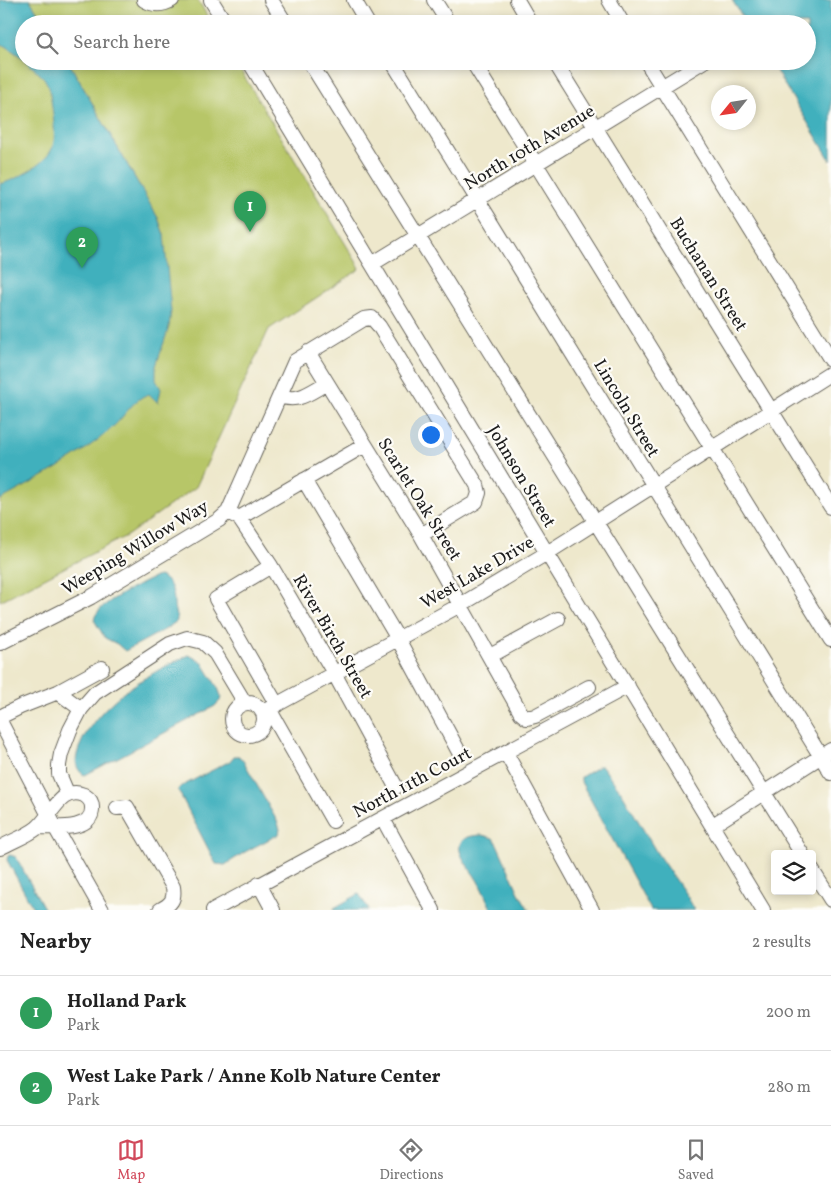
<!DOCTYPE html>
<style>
:root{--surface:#fff;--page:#f6f6f6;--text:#222;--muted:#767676;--line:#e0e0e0;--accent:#d1495b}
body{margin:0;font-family:Vollkorn,serif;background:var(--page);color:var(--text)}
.controls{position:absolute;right:15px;bottom:15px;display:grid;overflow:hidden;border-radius:5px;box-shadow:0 2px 8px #0003}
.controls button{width:45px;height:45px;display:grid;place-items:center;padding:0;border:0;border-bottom:1px solid var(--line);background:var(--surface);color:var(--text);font:25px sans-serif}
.compass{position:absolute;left:711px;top:85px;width:45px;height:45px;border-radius:50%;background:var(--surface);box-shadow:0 2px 8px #0003;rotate:240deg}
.you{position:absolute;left:430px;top:434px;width:18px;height:18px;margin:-12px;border:4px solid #fff;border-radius:50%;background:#1a73e8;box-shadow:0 0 0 8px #1a73e833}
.badge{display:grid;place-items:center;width:32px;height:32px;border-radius:50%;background:var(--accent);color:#fff;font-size:16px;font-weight:700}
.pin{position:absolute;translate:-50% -41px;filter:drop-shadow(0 1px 2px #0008)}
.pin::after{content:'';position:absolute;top:26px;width:18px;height:15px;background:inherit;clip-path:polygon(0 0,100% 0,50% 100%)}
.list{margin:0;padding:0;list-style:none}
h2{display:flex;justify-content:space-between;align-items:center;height:65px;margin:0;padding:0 20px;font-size:21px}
h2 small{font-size:16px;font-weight:400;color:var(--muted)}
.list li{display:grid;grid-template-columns:32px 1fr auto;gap:15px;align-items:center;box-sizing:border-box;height:75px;padding:0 20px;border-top:1px solid var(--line)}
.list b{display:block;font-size:19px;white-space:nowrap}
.list p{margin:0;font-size:16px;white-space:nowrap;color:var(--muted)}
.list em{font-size:16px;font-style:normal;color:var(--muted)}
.icon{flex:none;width:28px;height:28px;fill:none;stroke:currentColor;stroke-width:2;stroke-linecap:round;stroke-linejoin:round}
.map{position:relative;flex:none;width:831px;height:910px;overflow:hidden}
.search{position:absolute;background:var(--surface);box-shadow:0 2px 8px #0003;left:15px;right:15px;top:15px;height:55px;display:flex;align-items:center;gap:12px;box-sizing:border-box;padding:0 18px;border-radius:28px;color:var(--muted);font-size:19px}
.sheet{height:215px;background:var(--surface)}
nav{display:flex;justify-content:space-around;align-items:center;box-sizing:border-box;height:70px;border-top:1px solid var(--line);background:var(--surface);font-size:14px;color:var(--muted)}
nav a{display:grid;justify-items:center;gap:2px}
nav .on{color:var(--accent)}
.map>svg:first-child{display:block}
.green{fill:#b7c668;stroke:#6a7142}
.water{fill:#41b0bd;stroke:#2e666c}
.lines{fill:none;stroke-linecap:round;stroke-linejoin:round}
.minor-casing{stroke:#66635a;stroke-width:16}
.minor{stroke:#fff;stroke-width:14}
.labels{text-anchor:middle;stroke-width:4.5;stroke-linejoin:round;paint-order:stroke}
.street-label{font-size:18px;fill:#1c1c1c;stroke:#fdfcf7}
</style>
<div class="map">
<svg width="831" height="910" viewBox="0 0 831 910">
<rect width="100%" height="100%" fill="#fdfcf7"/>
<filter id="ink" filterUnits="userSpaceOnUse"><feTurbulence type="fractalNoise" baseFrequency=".02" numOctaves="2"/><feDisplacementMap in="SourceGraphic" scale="10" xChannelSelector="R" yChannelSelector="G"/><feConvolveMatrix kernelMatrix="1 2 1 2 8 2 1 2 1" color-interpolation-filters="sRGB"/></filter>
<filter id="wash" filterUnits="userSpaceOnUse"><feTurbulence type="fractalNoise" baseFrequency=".0096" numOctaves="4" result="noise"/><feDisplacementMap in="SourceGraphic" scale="20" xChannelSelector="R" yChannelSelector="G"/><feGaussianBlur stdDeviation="1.12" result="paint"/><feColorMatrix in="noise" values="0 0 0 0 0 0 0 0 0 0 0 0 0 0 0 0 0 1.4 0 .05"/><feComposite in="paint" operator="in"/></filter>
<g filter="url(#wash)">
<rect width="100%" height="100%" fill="#eee8cc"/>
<path class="green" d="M0 0H22L24 61H59L164 235 158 218 68 61H235L360 268 357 271 269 329 196 487 128 535 0 601Z
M30 0H198L212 24H45Z"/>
<path class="water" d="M0 0H30L45 24H24V59L6 46 0 44Z
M732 0H831V161L770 61H807V24H747Z
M26 61H68L158 218 164 235 171 311 169 327 156 366V380L161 389 158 403 149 394C134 398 125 416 113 427 80 457 39 479 0 500V184C16 180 48 163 53 146 57 133 51 101 49 87L44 78Z
M159 576C172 581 174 593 174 604 174 610 177 616 177 621L166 629 125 651 117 644 105 638 94 620C96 603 140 585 155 577Z
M189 655 202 662 218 688 221 696 220 701 215 706 87 774 84 775C74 768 75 759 79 748 97 702 146 675 189 655Z
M234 756H239L244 762 277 821 280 829 279 834 245 852 225 865 216 864 178 790 180 787 230 761Z
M599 766H602L622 793 657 853 686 896 694 910H651L581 782V777Z
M482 835 493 838 497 844 519 893 529 910H492C485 897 480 882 471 871 457 852 451 836 482 835Z
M10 855 16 857 45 910H34L7 860 8 856Z
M359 894 369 910H335L334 908Z"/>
</g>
<g filter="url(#ink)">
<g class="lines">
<defs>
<path id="minor" d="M144 0C154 6 162 6 172 0
M211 0 226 24
M271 0 286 24
M354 0 368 24
M434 0 449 24
M517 0 531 24
M609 0 623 24
M249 61 763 910
M309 61 802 854
M392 61 831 773
M472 61 831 640
M554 61 831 507
M646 61 831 360
M372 264 704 61
M308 352 421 535 521 713 527 718 535 716 589 687
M280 396C299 403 310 392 327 383
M304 480 398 639 460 754
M228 512 239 518 271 566 334 673 396 787
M239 518 365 445
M271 566 216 599 277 705
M0 643 91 597 219 520 228 512 295 361 364 319 372 318 379 326 477 485 479 493 476 502 421 535
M490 656 558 619
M58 692 81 709
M232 719a16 16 0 1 1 32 0a16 16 0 1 1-32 0Z
M269 709 333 821
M263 712 462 604 547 553 831 373
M0 717 20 707 58 692 102 668
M0 721 55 827 102 910
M506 753 592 910
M68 795 59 774V765L61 754 70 730 81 709 95 693 170 644 187 638 203 642 215 653 245 703
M117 808 127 807 173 887C175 900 171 904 160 910
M383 819 433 910
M713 825 831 750
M0 848C12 841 27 836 37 828 51 817 61 785 84 795 89 798 92 802 92 807 94 832 54 827 38 827
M812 870 831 900
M259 884 273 910
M213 910 628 686"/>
</defs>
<use href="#minor" class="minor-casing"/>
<use href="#minor" class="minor"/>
</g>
</g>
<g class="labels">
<g class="street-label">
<text transform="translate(529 147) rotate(-31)" y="6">North 10th Avenue</text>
<text transform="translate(709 274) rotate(58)" y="6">Buchanan Street</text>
<text transform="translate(627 408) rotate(59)" y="6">Lincoln Street</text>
<text transform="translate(522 476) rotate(59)" y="6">Johnson Street</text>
<text transform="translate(420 499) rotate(58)" y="6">Scarlet Oak Street</text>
<text transform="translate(135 547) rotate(-31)" y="6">Weeping Willow Way</text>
<text transform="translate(477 572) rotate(-30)" y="6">West Lake Drive</text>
<text transform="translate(333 636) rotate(60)" y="6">River Birch Street</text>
<text transform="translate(412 782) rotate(-28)" y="6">North 11th Court</text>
</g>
</g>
</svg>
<div class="controls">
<button><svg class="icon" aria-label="layers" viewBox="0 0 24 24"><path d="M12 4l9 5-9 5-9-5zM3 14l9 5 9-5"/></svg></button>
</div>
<svg class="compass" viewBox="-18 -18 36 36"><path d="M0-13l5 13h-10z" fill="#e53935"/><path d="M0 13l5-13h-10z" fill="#767676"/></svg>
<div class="you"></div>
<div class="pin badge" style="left:250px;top:232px;background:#2e9e5b">1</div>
<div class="pin badge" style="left:82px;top:268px;background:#2e9e5b">2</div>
<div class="search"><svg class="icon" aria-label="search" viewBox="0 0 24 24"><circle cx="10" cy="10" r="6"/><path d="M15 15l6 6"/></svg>Search here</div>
</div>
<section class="sheet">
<h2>Nearby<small>2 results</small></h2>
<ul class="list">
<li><span class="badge" style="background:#2e9e5b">1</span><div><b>Holland Park</b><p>Park</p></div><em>200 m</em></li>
<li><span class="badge" style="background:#2e9e5b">2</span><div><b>West Lake Park / Anne Kolb Nature Center</b><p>Park</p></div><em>280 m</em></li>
</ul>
</section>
<nav>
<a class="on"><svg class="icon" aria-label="map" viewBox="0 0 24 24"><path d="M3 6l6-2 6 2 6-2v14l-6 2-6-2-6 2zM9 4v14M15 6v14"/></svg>Map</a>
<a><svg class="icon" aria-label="directions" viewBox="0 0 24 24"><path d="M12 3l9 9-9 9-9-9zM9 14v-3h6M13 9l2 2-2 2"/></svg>Directions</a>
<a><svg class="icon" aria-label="saved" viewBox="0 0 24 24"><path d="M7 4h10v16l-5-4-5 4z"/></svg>Saved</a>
</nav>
